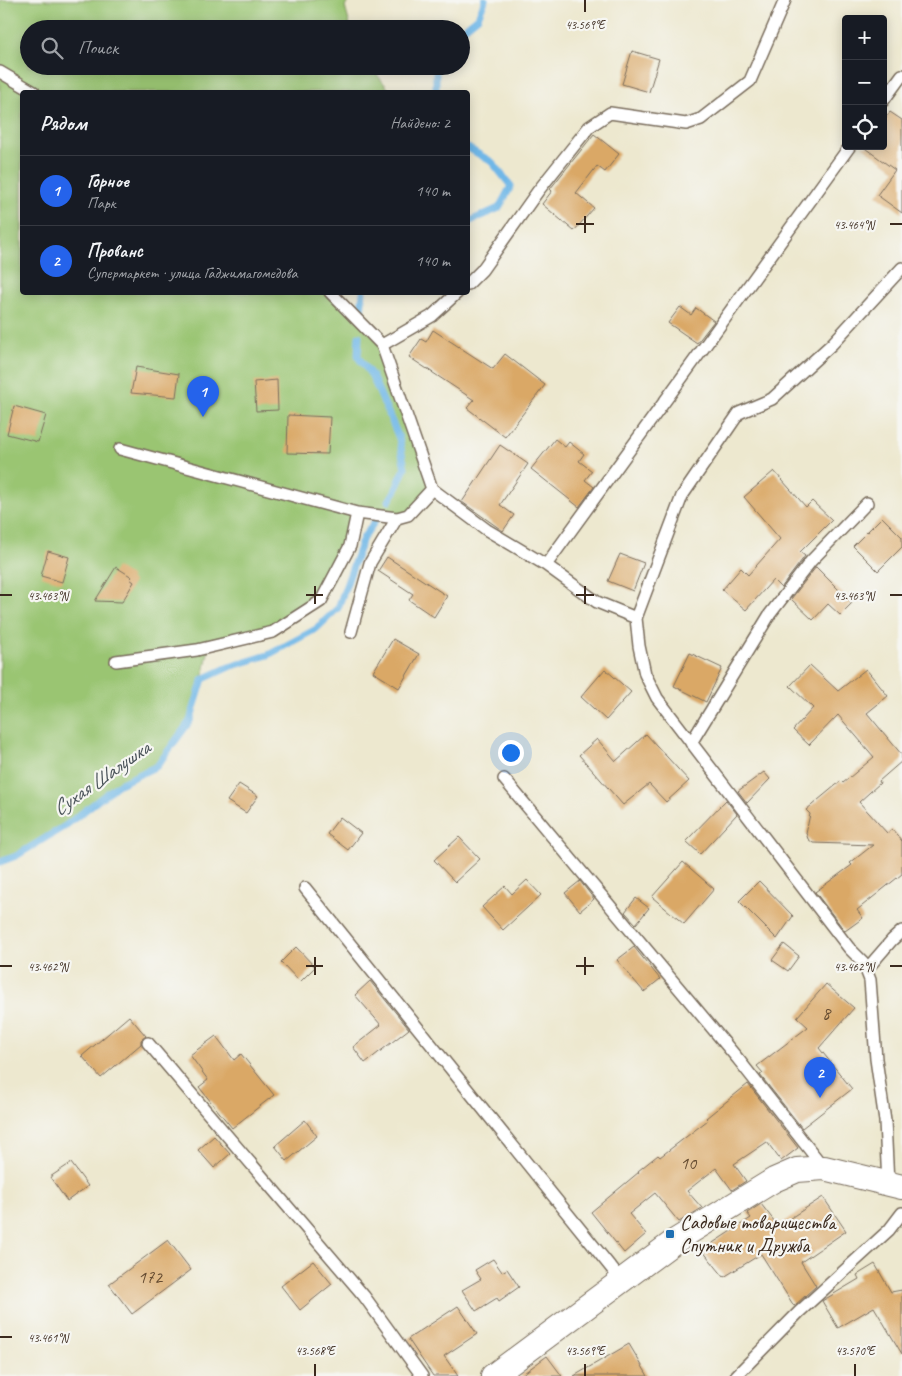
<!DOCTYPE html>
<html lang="ru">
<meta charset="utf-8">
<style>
:root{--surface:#171b24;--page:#20242c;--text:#f1f3f6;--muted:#9ea1a6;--line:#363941;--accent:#2563eb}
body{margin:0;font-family:Caveat,sans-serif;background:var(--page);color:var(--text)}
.controls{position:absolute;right:15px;top:15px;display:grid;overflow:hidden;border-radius:5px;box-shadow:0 2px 12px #0003}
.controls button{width:45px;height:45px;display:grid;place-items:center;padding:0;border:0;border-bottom:1px solid var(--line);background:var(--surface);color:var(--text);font:25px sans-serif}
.you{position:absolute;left:510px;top:752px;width:18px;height:18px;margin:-12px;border:4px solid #fff;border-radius:50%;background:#1a73e8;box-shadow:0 0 0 8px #1a73e833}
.badge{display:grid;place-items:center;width:32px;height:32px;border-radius:50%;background:var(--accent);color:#fff;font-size:16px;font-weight:700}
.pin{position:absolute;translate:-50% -41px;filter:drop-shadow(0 1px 2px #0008)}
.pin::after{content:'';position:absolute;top:26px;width:18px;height:15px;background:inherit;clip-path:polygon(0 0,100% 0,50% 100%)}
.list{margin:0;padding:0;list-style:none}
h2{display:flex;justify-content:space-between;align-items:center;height:65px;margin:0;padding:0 20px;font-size:21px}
h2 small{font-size:16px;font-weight:400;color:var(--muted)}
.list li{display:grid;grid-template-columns:32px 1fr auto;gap:15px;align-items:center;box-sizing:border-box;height:70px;padding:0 20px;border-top:1px solid var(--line)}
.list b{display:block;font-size:19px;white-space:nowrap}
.list p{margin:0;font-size:16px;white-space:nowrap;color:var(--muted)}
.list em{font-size:16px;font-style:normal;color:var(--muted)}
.icon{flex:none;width:28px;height:28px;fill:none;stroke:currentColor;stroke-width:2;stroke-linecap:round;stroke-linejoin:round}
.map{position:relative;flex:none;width:902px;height:1376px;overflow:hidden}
.search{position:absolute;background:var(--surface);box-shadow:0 2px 12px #0003;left:20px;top:20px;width:450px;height:55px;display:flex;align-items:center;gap:12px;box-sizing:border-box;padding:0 18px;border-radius:28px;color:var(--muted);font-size:19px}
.panel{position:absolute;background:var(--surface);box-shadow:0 2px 12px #0003;left:20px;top:90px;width:450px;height:205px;border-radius:5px}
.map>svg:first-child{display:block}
.green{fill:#9ac572;stroke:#6a7848}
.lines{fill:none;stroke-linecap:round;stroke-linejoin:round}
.stream{stroke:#70b7e7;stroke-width:7}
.building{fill:#daa866}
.service-casing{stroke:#796c5c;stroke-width:14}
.minor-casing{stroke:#796c5c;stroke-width:26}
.service{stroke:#fff;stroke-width:11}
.minor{stroke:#fff;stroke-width:24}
.ticks{fill:none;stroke:#3b2a1e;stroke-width:2}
.poi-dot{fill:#1f6fb2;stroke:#f6f6f2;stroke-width:2}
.labels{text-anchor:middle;stroke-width:4.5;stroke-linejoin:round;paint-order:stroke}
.number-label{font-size:18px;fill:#634a30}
.poi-label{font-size:20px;fill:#3b2a1e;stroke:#f6f6f2;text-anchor:start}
.water-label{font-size:21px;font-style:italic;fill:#4b545a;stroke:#f6f6f2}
.ticks-label{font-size:12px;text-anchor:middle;fill:#3b2a1e;stroke:#f6f6f2;stroke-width:4.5;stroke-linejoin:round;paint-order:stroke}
</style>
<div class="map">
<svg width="902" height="1376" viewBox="0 0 902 1376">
<rect width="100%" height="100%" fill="#f6f6f2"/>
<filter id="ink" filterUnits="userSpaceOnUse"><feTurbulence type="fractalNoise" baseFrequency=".02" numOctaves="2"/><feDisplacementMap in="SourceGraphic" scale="10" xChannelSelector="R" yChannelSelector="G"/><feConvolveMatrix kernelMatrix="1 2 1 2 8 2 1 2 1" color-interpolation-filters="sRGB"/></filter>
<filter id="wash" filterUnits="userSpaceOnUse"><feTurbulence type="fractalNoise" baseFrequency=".0096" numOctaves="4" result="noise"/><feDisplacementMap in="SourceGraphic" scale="20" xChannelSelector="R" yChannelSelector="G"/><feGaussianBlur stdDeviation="1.12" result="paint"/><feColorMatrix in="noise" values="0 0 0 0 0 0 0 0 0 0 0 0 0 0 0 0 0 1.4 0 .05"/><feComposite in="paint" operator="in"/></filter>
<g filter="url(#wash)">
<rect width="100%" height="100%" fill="#ede8cf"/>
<path class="green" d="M0 0H349L345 7 351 29H29V66H370L391 92H22V292L330 293 382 345 432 489 408 515 357 513 350 546 321 601 273 632 209 647 203 679 190 721 157 766 119 784 65 826 16 856 0 862Z"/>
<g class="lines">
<path class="stream" d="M461 31 478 17 485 0
M436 92V69L438 66
M468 148 492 162 511 186 499 208 468 222
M361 311 363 292
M359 336 358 357 372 376 399 438 405 468 395 491 389 501
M0 862 16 856 65 826 119 784 157 766 190 721 203 679 229 667 268 655 316 629 338 608 363 538 375 521"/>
</g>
<g id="blocks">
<path class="building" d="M632 51 659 59 649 92 622 84Z
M890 112 902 120V213L877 195 895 170 862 146H883V121Z
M594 134 619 154 605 172 597 166 576 193 594 208 574 231 542 204 552 191 550 189Z
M680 307 691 315 696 308 714 321 697 343 668 323Z
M433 330 493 369 505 354 545 385 505 437 467 408 474 400 409 357 421 339 426 342Z
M136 367 179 374 176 397 131 393Z
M277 380 278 410 256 411 254 382Z
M14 406 46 415 38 442 7 434Z
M288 415 330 417 328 454 287 453Z
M555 439 565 447 569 442 584 454 579 461 592 471 585 480 594 487 579 507 531 469Z
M500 445 528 464 500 505 514 515 503 531 462 502Z
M774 471 806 507 812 501 832 520 800 552 805 556 781 588 773 580 746 610 722 590 741 568 748 575 780 539 744 497Z
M882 517 902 537V547L878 571 853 546Z
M48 551 69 557 62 582 41 576Z
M620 554 644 563 633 591 608 581Z
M387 557 447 596 434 617 409 600 413 594 378 571Z
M116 567 132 577 130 579 134 582 122 602 95 601Z
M816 567 852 603 840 615 828 604 813 620 791 599Z
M393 639 419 654 399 688 373 672Z
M690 653 722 668 706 702 674 686Z
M810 665 838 691 866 669 888 696 867 713 902 755V761L879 781 880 783 859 802 887 833 892 829 902 841V874L857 910 863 918 845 931 815 892 852 865 850 863 873 845 813 843 808 839 806 833 810 814 806 810 841 781 843 783 874 757 838 715 809 745 793 730 813 708 790 686Z
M605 669 631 692 606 720 581 697Z
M646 734 689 781 666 802 649 784 623 805 579 755 597 739 616 761Z
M764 772 770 779 747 803 738 791Z
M239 784 258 796 246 813 227 801Z
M726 800 737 814 700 854 686 841Z
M340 817 361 833 348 850 327 834Z
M459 837 480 859 455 882 434 860Z
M683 862 714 889 684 924 652 897Z
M527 880 541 895 503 930 482 907 505 886 512 894Z
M580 881 594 899 580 911 565 893Z
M759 881 793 916 777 939 739 901Z
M636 898 649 908 636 924 625 912Z
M784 944 799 956 788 971 772 960Z
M296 947 315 967 300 982 281 962Z
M634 947 660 979 644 992 617 960Z
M370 981 409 1029 365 1063 353 1047 381 1025 355 995Z
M826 984 854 1008 819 1048 852 1089 802 1128 760 1075 763 1073 757 1066 808 1027 797 1017Z
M129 1016 146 1036 141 1040V1044L101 1078 82 1056Z
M216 1036 234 1060 241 1054 274 1095 232 1128 199 1087 208 1080 190 1055Z
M748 1084 798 1148 781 1161 767 1142 734 1164 746 1181 732 1190 716 1168 687 1191 702 1208 679 1222 655 1193 629 1214 646 1234 624 1253 591 1212 639 1172 638 1171 658 1155 660 1157 708 1120 706 1118Z
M305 1120 317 1136 287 1161 275 1146Z
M214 1136 230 1154 214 1168 198 1150Z
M71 1163 88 1186 67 1201 50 1177Z
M823 1197 846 1231 801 1262 816 1286 794 1306 761 1254 724 1277 702 1250 751 1218 747 1213 761 1204 778 1226Z
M168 1240 191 1270 132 1314 109 1284Z
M493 1259 502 1272 507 1269 519 1287 499 1301 497 1298 476 1311 462 1290 481 1279 475 1270Z
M313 1261 332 1284 300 1310 281 1286Z
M875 1264 891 1292 902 1290V1354L874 1307 838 1328 822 1301 859 1279 857 1275Z
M458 1306 477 1334 444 1356 458 1376H433L408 1339Z
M629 1344 648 1376H574Z
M547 1356 562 1376H520Z"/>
</g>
</g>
<g filter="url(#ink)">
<use href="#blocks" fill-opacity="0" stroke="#796c5c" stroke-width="1"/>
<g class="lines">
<defs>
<path id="service" d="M0 72 34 92
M883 101 902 75
M468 284 482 270 538 191 589 127 610 113 686 124 701 119 750 81 785 0
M330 292 382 345 432 489 487 530 546 565 597 602 636 618
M382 345 432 316 458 292
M120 449 357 513
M546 565 850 146
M351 632 370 563 397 518
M116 661 197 650 273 632 321 601 350 546 357 513 397 518 408 515 432 489
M691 743 770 614 811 561 867 503
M504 779 738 1059 824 1168
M305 888 621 1280
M866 970 892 940 902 931
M148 1043 364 1296 422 1376
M888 1184 885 1121 876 1059 870 980 863 962 849 948 657 698 645 674 639 646 636 618 682 496 739 413 772 399 832 344 902 268
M736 1376 799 1312 889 1230 902 1213"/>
<path id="minor" d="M493 1376 675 1241 774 1180 797 1170 824 1168 902 1187"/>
</defs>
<use href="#service" class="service-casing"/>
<use href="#minor" class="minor-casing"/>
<use href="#service" class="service"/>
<use href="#minor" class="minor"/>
</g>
</g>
<path class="ticks" d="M585 0V12M585 216V233M576 224H594M890 224H902M315 586V604M585 586V604M0 595H12M306 595H323M576 595H594M890 595H902M315 957V975M585 957V975M0 966H12M306 966H323M576 966H594M890 966H902M0 1337H12M315 1364V1376M585 1364V1376M855 1364V1376"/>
<rect class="poi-dot" x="665" y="1229" width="10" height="10" rx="2.5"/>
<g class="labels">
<g class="number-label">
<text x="826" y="1019">8</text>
<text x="688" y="1169">10</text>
<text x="150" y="1283">172</text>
</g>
<g class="poi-label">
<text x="680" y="1229">Садовые товарищества<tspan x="680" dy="23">Спутник и Дружба</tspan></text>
</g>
<g class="water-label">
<text transform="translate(101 778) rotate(-35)" y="7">Сухая Шалушка</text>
</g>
</g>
<g class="ticks-label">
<text x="585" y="29">43.569°E</text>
<text x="854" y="229">43.464°N</text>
<text x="48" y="600">43.463°N</text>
<text x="854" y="600">43.463°N</text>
<text x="48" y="971">43.462°N</text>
<text x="854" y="971">43.462°N</text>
<text x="48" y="1342">43.461°N</text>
<text x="315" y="1355">43.568°E</text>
<text x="585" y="1355">43.569°E</text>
<text x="855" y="1355">43.570°E</text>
</g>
</svg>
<div class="controls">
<button>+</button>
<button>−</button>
<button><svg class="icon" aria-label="locate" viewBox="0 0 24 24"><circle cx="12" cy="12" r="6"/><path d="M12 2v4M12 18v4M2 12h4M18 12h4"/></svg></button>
</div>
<div class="you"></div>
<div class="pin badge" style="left:203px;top:417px">1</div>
<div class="pin badge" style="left:820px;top:1098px">2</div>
<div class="search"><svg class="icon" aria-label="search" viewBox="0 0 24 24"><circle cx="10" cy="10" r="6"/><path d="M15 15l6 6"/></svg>Поиск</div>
<section class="panel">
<h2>Рядом<small>Найдено: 2</small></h2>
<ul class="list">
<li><span class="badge">1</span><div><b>Горное</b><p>Парк</p></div><em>140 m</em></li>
<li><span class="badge">2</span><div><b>Прованс</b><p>Супермаркет · улица Гаджимагомедова</p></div><em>140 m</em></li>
</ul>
</section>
</div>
